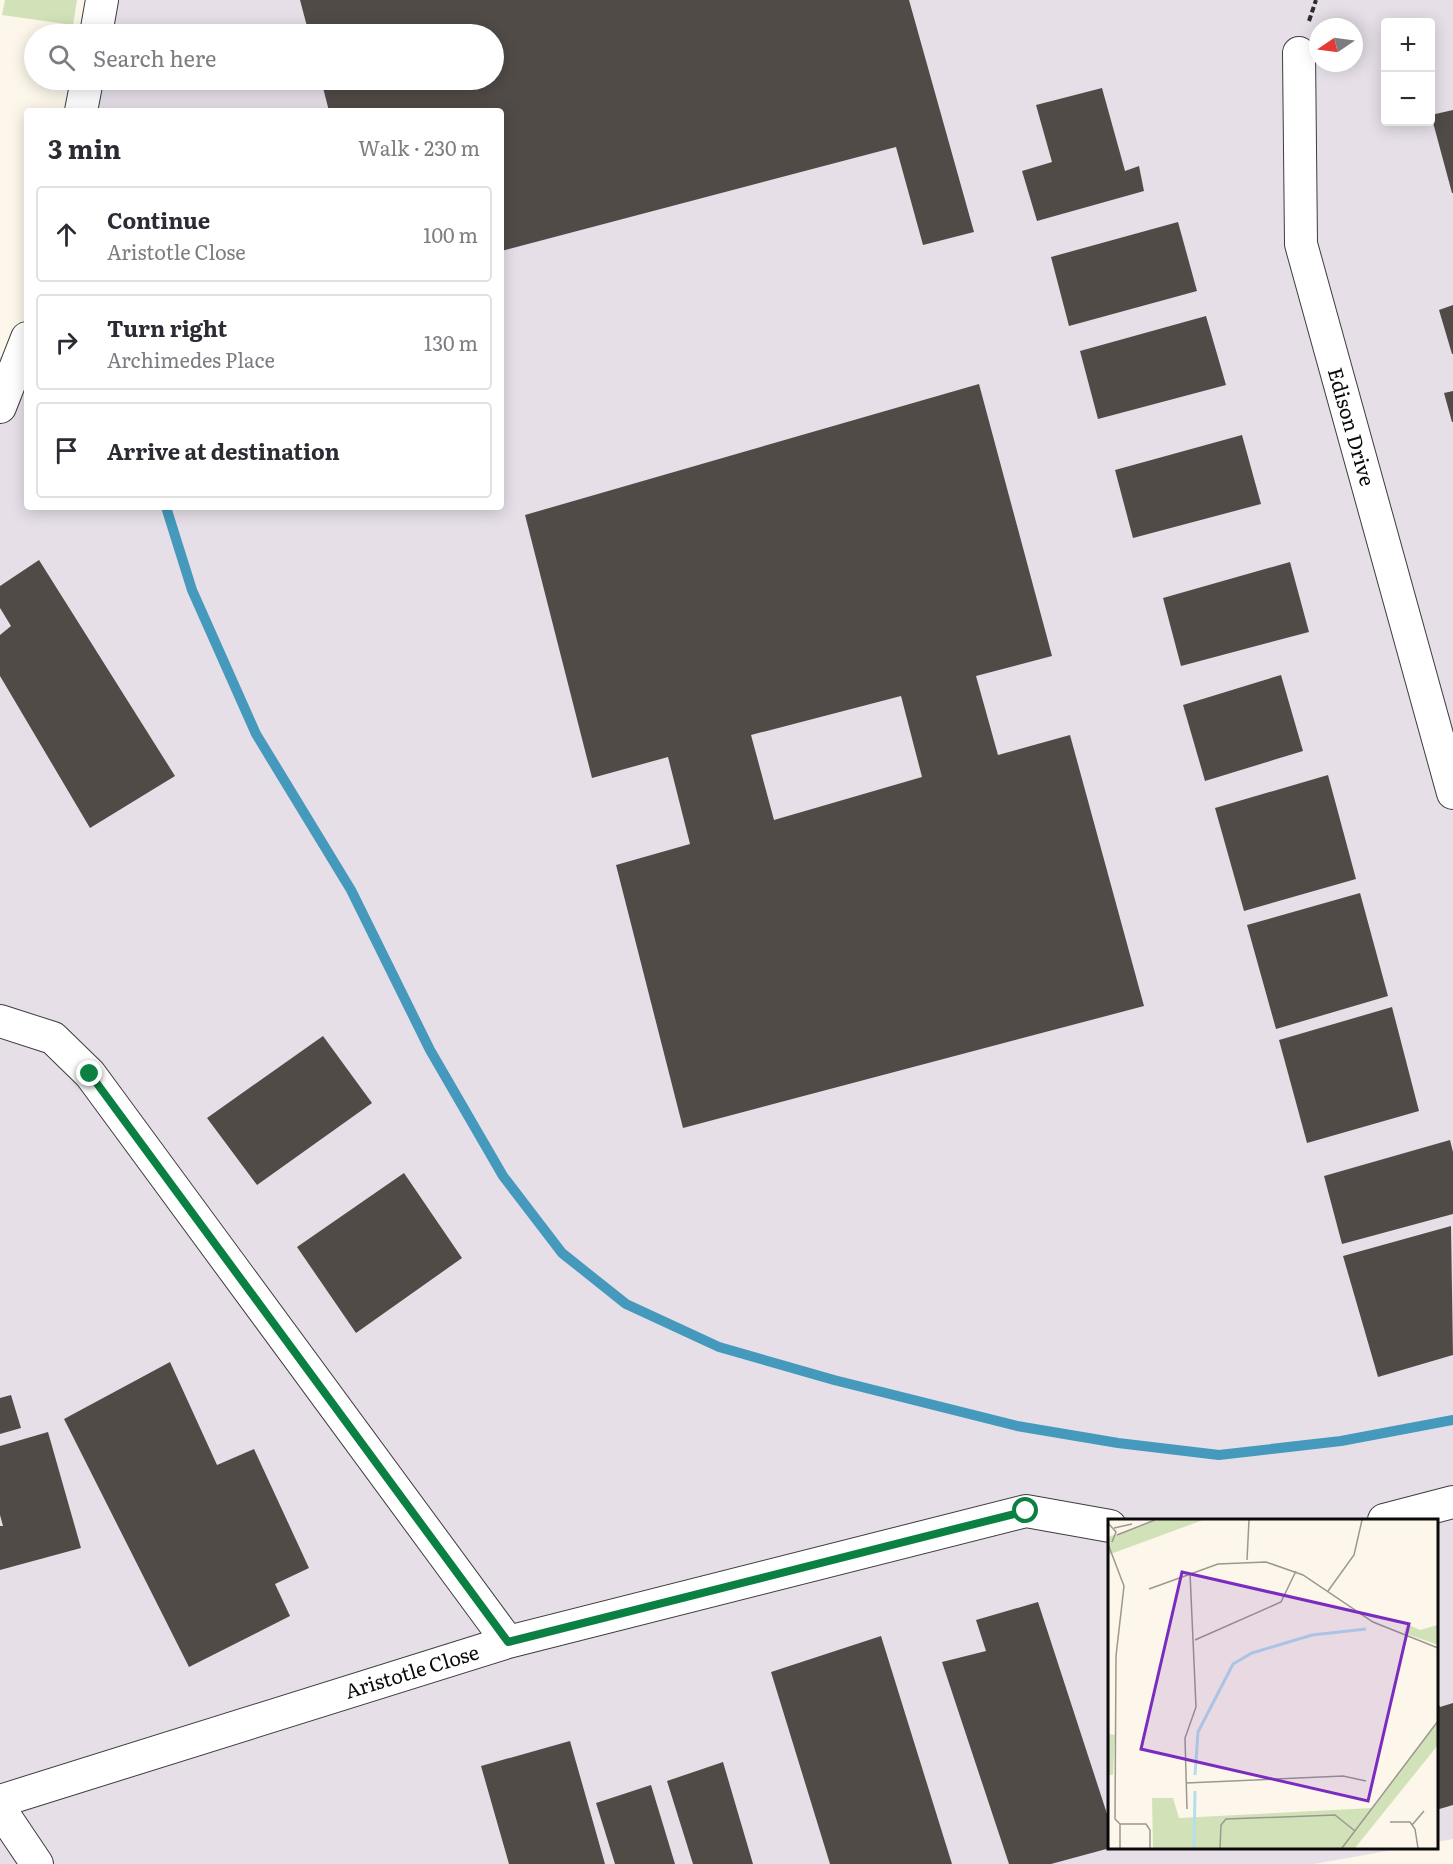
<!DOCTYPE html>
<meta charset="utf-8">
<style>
:root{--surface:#fff;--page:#f7f7f7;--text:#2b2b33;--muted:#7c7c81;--line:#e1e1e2}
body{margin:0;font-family:Literata,serif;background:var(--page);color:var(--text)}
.controls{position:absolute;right:18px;top:18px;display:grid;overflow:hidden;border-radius:6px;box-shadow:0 3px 15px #0003}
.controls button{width:54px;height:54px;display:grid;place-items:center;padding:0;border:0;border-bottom:2px solid var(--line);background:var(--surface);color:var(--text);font:30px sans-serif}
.compass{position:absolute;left:1309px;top:18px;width:54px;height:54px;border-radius:50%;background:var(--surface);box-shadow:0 3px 15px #0003;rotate:257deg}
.stop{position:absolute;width:18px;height:18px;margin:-14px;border:4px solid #0b8043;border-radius:50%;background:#fff}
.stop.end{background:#0b8043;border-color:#fff;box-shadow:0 2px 6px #0008}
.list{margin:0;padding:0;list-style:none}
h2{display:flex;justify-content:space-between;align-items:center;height:78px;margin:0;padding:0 24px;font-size:26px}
h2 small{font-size:20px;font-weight:400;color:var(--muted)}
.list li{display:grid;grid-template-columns:39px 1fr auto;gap:18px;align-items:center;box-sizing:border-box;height:96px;margin:0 12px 12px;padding:0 12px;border:2px solid var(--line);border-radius:6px}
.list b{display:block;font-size:22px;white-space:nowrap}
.list p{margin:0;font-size:20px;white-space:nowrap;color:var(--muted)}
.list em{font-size:20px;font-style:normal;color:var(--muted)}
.icon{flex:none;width:33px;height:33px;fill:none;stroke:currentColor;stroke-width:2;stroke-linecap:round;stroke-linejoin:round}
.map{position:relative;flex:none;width:1453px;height:1864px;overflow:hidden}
.search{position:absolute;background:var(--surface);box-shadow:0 3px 15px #0003;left:24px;top:24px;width:480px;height:66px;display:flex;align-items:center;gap:15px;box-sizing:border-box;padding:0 21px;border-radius:33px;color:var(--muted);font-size:22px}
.panel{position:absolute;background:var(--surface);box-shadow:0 3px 15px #0003;left:24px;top:108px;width:480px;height:402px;border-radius:6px}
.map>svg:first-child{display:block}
.industrial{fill:#e6dfe8;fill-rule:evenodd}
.green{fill:#d2e2b8}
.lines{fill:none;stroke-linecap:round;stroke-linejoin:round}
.stream{stroke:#4499bc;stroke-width:10}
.building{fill:#514b48;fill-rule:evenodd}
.minor-casing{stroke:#3d3d3d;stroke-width:34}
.path{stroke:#2c2c2c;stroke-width:4;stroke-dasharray:6 3;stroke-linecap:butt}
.minor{stroke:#fff;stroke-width:32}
.route{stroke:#0b8043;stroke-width:8}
.labels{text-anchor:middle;stroke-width:6;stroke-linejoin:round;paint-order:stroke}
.street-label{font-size:20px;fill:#0a0a0a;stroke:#fff}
.inset-river{fill:none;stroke:#b4deee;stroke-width:3}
.inset-road{fill:none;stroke:#9b9890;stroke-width:1.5}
.view{fill:#7b2cbf;fill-opacity:0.15;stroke:#7b2cbf;stroke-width:3}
.inset-edge{fill:none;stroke:#0a0a0a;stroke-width:3}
</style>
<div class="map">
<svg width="1453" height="1864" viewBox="0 0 1453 1864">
<rect width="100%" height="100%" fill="#fcf7ea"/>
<path class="industrial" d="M102 0H1453V1839L1437 1842 1436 1520H1110V1848H1404L1314 1864H0V357L18 360 27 338V507H501V111H81L87 80H494V34H96ZM1386 22H1430V122H1386ZM1318 27H1354V63H1318Z"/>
<path class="green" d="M5 0H77L73 25 2 15Z"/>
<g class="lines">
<path class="stream" d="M166 507 192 590 256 734 351 890 430 1050 503 1176 562 1253 626 1304 719 1347 834 1380 1017 1426 1118 1443 1219 1455 1341 1441 1453 1420"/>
</g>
<path class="building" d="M300 0H909L974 232 923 245 896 147 501 251V111H329L321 80H494V34H309Z
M1102 88 1125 171 1139 166 1144 191 1037 221 1022 171 1052 162 1036 105Z
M1453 110V193H1452L1431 115Z
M1178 222 1197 291 1069 326 1051 257Z
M1453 305V354H1452L1439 310Z
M1206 316 1226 385 1098 419 1080 351Z
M979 384 1052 656 976 676 998 755 1070 735 1144 1006 683 1128 616 865 690 844 668 757 592 778 525 515ZM901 696 922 777 774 820 751 735Z
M1453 391V422H1452L1444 393Z
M1242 435 1261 504 1133 538 1115 470Z
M39 560 175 776 90 828 0 676V635L11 626 0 608V586Z
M1290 562 1309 632 1181 666 1163 598Z
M1281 675 1303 751 1205 781 1183 705Z
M1328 775 1356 879 1244 911 1215 808Z
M1360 893 1388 996 1276 1029 1247 925Z
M1392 1007 1419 1111 1307 1143 1279 1040Z
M323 1036 372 1103 257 1185 207 1118Z
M1450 1140 1453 1152V1214L1342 1244 1324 1176Z
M404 1173 462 1258 356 1333 297 1247Z
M1451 1226 1453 1355 1378 1377 1343 1256Z
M170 1362 217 1465 254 1449 309 1568 275 1584 290 1616 189 1667 64 1419Z
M11 1395 21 1428 0 1434V1398Z
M48 1432 81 1548 0 1570V1526H3L0 1515V1446Z
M1038 1602 1110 1823V1848L1051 1864H1009L942 1662 986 1651 976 1620Z
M881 1636 952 1864H830L771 1672Z
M1436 1698 1440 1707 1453 1703V1805L1436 1810Z
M570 1741 605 1864H509L481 1766Z
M723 1762 753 1864H693L667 1781Z
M651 1785 675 1864H615L596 1803Z"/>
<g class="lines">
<defs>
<path id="minor" d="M96 34 102 0
M1299 53 1301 244 1453 793
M81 111 87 80
M0 407 27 338
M0 1021 53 1038 90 1074 508 1642
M1384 1520 1453 1502
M0 1801 508 1642 1026 1511 1110 1526
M0 1809 37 1864"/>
</defs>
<use href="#minor" class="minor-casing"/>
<path class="path" d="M1309 21 1316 0"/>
<use href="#minor" class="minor"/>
</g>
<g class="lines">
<path class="route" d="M90 1074 508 1642 1026 1511"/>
</g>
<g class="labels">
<g class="street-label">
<text transform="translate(1351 427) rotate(74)" y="7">Edison Drive</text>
<text transform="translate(412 1672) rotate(-17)" y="7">Aristotle Close</text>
</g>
</g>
<g transform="translate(1108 1519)">
<rect width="330" height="330" fill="#fcf7ea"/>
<path d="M50 1H95L0 36V18ZM299 105 312 111 330 106V126L296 114ZM330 202V226L247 329H45L44 279H65L71 299 264 289ZM0 215 7 216 5 256H0Z" fill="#d2e2b8"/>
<path class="inset-river" d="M87 256 90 213 125 145 144 134 204 116 258 110M86 329 87 272"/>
<path class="inset-road" d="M0 4 8 13 4 23M6 9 24 5M9 16 47 1M0 25 16 67 8 137 7 300M139 41 141 1M41 70 110 45 158 43 195 56 265 103 330 129M220 72 246 36 254 1M87 121 173 83 188 52M78 264 235 257 258 262M79 290 77 219 88 188 82 54M7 300 12 305H38L42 311V329M282 303H302L307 310 310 329M12 305V329M304 306 316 292M112 329 113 306 118 300 227 296 247 312M234 329 330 202"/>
<path class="view" d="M74 53 301 105 260 282 33 230Z"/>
<rect width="330" height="330" class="inset-edge"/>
</g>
</svg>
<div class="controls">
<button>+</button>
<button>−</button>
</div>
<svg class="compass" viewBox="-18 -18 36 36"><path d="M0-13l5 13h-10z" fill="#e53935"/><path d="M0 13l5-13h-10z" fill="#7c7c81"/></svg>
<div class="stop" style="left:1026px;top:1511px"></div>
<div class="stop end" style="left:90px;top:1074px"></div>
<div class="search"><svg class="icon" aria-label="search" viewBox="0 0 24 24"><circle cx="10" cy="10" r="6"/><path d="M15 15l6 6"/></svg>Search here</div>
<section class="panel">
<h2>3 min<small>Walk · 230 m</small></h2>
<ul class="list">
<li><svg class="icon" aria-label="ahead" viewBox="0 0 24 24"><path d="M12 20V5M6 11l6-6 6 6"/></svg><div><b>Continue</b><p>Aristotle Close</p></div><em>100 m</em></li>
<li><svg class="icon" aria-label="right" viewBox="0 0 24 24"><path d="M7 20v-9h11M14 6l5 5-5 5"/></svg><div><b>Turn right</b><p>Archimedes Place</p></div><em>130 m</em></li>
<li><svg class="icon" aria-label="arrive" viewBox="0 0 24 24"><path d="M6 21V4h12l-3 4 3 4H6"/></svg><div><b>Arrive at destination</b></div></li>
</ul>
</section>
</div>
